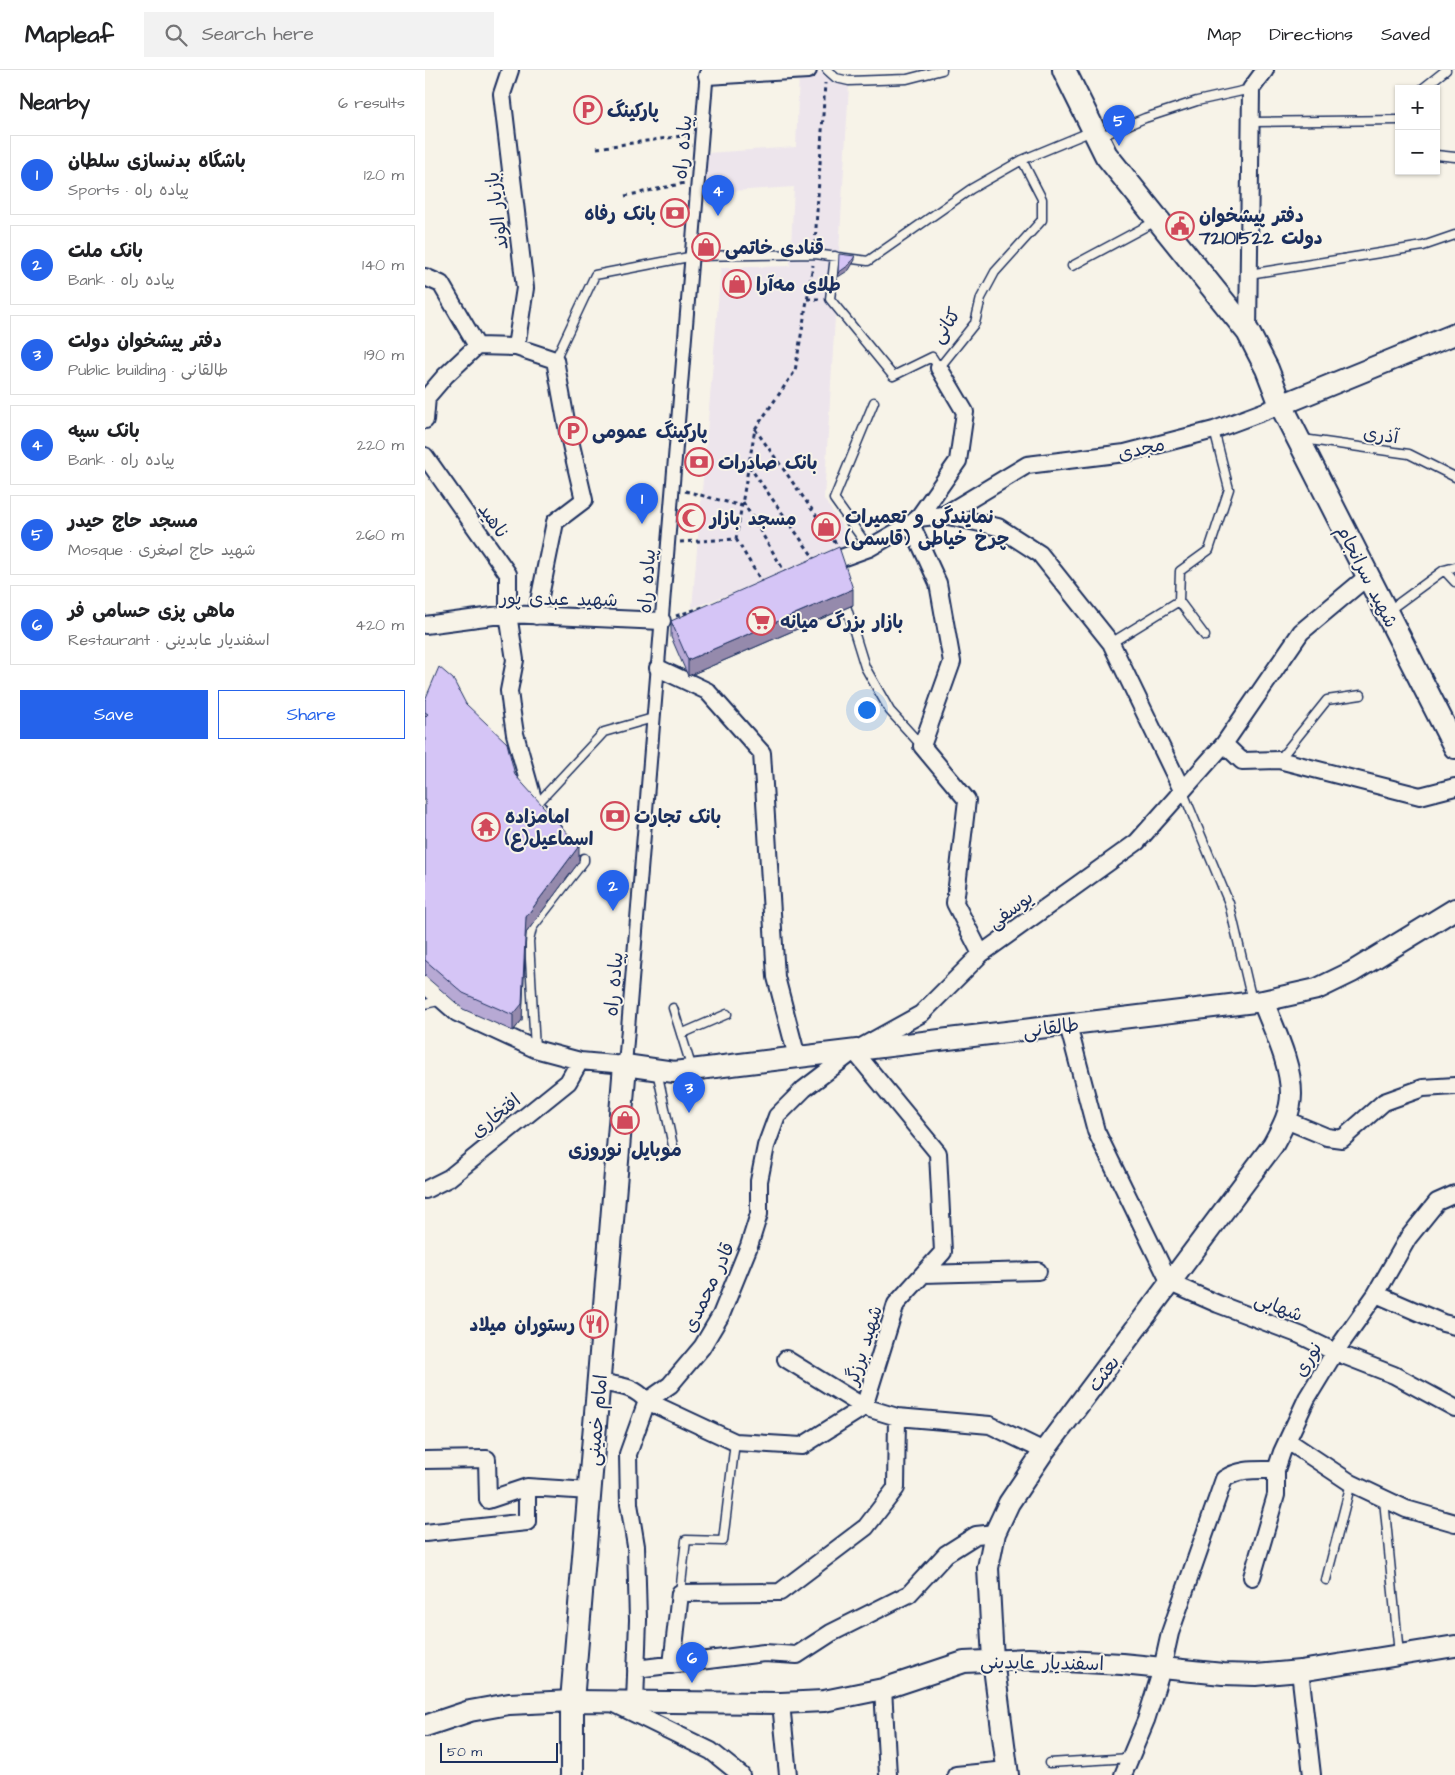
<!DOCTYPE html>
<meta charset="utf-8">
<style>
:root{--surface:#fff;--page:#f2f2f2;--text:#202124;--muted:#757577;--line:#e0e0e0;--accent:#2563eb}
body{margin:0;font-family:"Architects Daughter","Playpen Sans Arabic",sans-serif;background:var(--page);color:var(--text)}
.controls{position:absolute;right:15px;top:15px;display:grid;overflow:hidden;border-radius:0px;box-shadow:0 1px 4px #0004}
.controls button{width:45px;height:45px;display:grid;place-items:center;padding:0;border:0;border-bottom:1px solid var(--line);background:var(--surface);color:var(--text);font:25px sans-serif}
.scale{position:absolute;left:15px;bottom:12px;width:118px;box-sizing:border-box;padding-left:5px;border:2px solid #1b2f5e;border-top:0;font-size:14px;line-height:18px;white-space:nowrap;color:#1b2f5e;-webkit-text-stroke:4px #f7f3e8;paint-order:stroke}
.you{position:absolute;left:441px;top:639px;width:18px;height:18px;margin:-12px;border:4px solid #fff;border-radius:50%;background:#1a73e8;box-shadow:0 0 0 8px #1a73e833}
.badge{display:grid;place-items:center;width:32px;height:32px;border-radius:50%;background:var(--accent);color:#fff;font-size:16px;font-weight:700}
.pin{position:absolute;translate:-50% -41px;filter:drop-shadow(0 1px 2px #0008)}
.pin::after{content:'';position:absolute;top:26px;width:18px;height:15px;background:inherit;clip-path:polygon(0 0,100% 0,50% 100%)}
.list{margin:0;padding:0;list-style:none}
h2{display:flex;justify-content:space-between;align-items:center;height:65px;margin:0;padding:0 20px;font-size:21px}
h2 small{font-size:16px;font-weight:400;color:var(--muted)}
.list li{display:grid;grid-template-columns:32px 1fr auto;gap:15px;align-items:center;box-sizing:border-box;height:80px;margin:0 10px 10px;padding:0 10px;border:1px solid var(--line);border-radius:0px}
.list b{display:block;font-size:19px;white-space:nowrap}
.list p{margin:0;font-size:16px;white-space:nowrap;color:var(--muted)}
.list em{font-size:16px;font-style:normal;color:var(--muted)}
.actions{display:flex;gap:10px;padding:15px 20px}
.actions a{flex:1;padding:11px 0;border:1px solid var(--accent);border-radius:0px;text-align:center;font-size:18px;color:var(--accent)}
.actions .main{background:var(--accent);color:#fff}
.icon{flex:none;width:28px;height:28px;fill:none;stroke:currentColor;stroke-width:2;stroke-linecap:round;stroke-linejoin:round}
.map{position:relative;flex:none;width:1030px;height:1705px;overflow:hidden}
header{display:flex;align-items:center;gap:30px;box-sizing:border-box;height:70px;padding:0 25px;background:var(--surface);border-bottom:1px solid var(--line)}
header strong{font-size:24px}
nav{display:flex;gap:28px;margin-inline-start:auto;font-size:18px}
.search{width:350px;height:45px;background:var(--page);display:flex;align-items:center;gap:12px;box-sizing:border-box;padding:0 18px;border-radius:0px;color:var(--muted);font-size:19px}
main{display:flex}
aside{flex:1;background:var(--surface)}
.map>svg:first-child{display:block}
.built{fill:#ede5ec}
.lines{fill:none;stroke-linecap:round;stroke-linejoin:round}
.service-casing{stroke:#1b2f5e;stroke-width:11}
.pedestrian-casing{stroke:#1b2f5e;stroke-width:16}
.minor-casing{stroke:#1b2f5e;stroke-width:20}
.tertiary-casing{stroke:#1b2f5e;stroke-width:24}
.secondary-casing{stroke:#1b2f5e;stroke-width:26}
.path{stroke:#1b2f5e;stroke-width:3;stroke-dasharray:4 4;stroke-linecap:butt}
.service{stroke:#f7f3e8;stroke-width:8}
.pedestrian{stroke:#f7f3e8;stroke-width:12}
.minor{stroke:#f7f3e8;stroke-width:16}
.tertiary{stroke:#f7f3e8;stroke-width:20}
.secondary{stroke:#f7f3e8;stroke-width:22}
.wall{fill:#b7a9d4;stroke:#1b2f5e}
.shaded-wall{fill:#958aac;stroke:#1b2f5e}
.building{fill:#d5c5f6;stroke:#1b2f5e}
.labels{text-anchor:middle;stroke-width:4;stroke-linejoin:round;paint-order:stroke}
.poi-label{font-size:19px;font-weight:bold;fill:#1b2f5e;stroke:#f7f3e8;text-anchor:start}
.street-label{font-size:19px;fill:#1b2f5e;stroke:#f7f3e8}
</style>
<header>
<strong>Mapleaf</strong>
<div class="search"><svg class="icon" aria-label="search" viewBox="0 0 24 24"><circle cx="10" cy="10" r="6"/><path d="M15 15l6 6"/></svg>Search here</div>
<nav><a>Map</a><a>Directions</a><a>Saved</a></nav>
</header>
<main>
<aside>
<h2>Nearby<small>6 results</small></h2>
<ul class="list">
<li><span class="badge">1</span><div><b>باشگاه بدنسازی سلطان</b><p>Sports · پیاده راه</p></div><em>120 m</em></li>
<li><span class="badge">2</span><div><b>بانک ملت</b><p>Bank · پیاده راه</p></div><em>140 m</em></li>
<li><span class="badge">3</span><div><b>دفتر پیشخوان دولت</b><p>Public building · طالقانی</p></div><em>190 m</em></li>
<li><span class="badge">4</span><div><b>بانک سپه</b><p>Bank · پیاده راه</p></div><em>220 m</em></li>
<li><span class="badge">5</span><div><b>مسجد حاج حیدر</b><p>Mosque · شهید حاج اصغری</p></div><em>260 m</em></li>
<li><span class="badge">6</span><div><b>ماهی پزی حسامی فر</b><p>Restaurant · اسفندیار عابدینی</p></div><em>420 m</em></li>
</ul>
<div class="actions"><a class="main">Save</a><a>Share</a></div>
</aside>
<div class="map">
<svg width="1030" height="1705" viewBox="0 0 1030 1705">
<rect width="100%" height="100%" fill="#f7f3e8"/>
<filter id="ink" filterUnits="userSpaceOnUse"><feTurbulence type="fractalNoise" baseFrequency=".02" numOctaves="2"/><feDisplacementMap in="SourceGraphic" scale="10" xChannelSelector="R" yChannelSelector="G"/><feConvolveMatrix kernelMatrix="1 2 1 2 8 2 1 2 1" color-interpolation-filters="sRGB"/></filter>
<g filter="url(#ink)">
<path class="built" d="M396 2 424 16 399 429 432 478 267 538 296 198 365 196 369 117 279 123 281 83 371 77 374 4Z"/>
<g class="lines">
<defs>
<path id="service" d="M402 0 411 8 424 11 482 9 517 0
M997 19 1021 0
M827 52 974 50
M674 67 720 48 772 31 826 19
M1011 85 1030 87
M410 186 405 229 468 306 507 287 514 298 550 253 556 228 570 202 617 150V129L597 90
M647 196 731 151
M824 204 998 176 1030 165
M130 290 170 205 269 186 390 184 443 191 546 119 597 90 667 61
M878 369 984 384 1030 407
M444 478 409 429 449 332
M1019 500 1030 512
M419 529 440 597 465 641 497 676
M754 531 780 566
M963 541 1019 500 1030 497
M686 573 754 531 755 501 784 480 804 419 789 360
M854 690 902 630 936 625
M758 722 804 833 827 931
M111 735 179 662 228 648
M0 934 18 930
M248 938 267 999
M256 964 302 944
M110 979 104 871 107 858 159 791V788
M232 1001 248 1076
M959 1430 974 1584
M901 1510 926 1413
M255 1523 261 1470 298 1471 310 1372
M624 1693 705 1688"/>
<path id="pedestrian" d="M200 995 282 0"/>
<path id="minor" d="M85 0 77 24 100 218 91 277
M282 6 383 0
M0 207 16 214 52 276
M823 262 826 19 840 0
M0 350 2 327 20 306 52 276 91 277 130 290 143 362 159 430 130 452 111 546
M0 386 83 504V544L90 590 84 621 86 637 90 664 110 736 117 744
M519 445 573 457 615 484 686 573 757 720
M493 448 533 391 540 342 514 298
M486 454 513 513 527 592 497 676 542 730 530 833 556 884
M408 491 444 478 486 454 493 448 519 445 602 395 700 383 789 360 856 335
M0 555 83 544 237 551
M233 598 282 621 337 683 351 907 372 987
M799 674 817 691 854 690 995 726 1030 717
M0 915 32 943 110 979 155 991 200 995
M643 955 671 1061 745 1213 793 1234 875 1265 910 1282 969 1305 1030 1338
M861 1050 902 1067 917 1069 959 1032 998 1018 1030 1016
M0 1120 24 1108 143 1012 155 991
M498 1204 613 1201
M951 1224 1018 1253 1030 1256
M361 1289 439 1337 472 1347 565 1355 619 1381
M174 1312C195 1316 207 1315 222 1331L310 1372 377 1376 439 1337 471 1234 518 1182 513 1083 429 981
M863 1371 926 1413 981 1439 1030 1453
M0 1390 62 1389 63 1430 102 1417
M0 1463 102 1452V1417L165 1421
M827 1507 851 1425V1400L857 1382 882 1328 910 1282 951 1224 983 1168 1012 1132 1030 1124
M247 1595 255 1523 355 1522 441 1457 471 1418 472 1347
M211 1599 339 1583 372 1585 406 1563 484 1524 521 1484 551 1465 570 1463
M875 1601 887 1705
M458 1619 463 1705
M210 1632 213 1550 211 1476 204 1434 203 1384 222 1331 245 1315 277 1277 296 1245 324 1176 334 1144V1111L341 1076 352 1046 379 1019 429 981 496 944 556 884 712 772 799 674 876 562 943 506
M188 1633 286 1681 316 1705
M356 1633 363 1705
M531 1705 582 1700
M698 1705 721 1650 737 1599 745 1563 799 1409C815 1398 832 1400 851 1400"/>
<path id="tertiary" d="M856 335 1030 264
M200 995 249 1002 838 931 892 919 927 902 1030 839
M0 1656 45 1641 84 1634 147 1631 356 1633 399 1631 458 1619 539 1592 603 1589 697 1594 798 1604 831 1605 875 1601 1030 1576
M583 1705 568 1590 563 1498 570 1463 584 1433 619 1381 848 1075C856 1060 866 1043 866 1024 866 993 849 960 838 931"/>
<path id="secondary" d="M639 0 681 85 823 262 842 299 856 335 1030 677
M147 1705V1631L200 995"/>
</defs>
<use href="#service" class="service-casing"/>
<use href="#pedestrian" class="pedestrian-casing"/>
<use href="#minor" class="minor-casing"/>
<use href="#tertiary" class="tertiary-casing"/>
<use href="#secondary" class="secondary-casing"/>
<path class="path" d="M172 78 264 65
M200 126 260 113
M390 174 400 13
M382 229H394
M330 359 412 475
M324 396 391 491
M260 421 317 436
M318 432 361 504
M311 469 338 514
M255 472 311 469 330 359 370 301 388 195
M251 546 278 537"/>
<use href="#service" class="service"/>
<use href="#pedestrian" class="pedestrian"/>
<use href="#minor" class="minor"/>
<use href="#tertiary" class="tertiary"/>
<use href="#secondary" class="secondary"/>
</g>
<path class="wall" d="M428 535 263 606 246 567V551Z
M0 630 41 634 90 705 154 792 101 863 97 950 88 961 38 939 0 906Z"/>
<path class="shaded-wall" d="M430 186V190L424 200 413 207V203Z
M428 519V535L263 606V590Z
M154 776V792L101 863 97 950 88 961V945L101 847Z"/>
<path class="building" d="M414 184 430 186 424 195 413 203Z
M414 477 428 519 263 590 246 551Z
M14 597 28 609 41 634 82 673 90 705 154 776 101 847 97 934 88 945 38 923 0 890V647L3 644 0 642V630Z"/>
</g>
<defs>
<symbol id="parking-ring" viewBox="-11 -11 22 22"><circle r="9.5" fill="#f7f3e8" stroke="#d1495b" stroke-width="1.5"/><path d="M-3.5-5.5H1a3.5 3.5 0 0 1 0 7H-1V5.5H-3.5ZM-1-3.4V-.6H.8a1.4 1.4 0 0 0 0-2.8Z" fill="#d1495b"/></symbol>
<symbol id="bank-ring" viewBox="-11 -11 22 22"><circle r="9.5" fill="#f7f3e8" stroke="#d1495b" stroke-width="1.5"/><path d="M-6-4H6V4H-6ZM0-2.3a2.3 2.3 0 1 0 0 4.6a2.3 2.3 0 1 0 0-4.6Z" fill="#d1495b"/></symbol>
<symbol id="civic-ring" viewBox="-11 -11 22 22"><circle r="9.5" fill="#f7f3e8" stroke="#d1495b" stroke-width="1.5"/><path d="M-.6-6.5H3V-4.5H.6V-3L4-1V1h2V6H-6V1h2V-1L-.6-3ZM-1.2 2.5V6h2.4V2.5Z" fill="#d1495b"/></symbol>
<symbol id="shop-ring" viewBox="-11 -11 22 22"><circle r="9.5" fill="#f7f3e8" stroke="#d1495b" stroke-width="1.5"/><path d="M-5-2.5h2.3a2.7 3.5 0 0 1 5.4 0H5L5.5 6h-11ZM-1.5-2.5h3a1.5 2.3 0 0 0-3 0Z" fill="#d1495b"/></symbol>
<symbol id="mosque-ring" viewBox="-11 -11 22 22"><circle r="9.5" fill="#f7f3e8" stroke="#d1495b" stroke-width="1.5"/><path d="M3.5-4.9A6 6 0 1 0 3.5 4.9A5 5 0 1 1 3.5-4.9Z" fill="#d1495b"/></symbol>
<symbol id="supermarket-ring" viewBox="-11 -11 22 22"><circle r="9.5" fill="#f7f3e8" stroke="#d1495b" stroke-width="1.5"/><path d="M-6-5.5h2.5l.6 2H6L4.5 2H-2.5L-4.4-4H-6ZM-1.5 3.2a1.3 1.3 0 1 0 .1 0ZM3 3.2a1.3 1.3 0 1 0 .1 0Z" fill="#d1495b"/></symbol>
<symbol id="temple-ring" viewBox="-11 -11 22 22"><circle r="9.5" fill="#f7f3e8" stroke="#d1495b" stroke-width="1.5"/><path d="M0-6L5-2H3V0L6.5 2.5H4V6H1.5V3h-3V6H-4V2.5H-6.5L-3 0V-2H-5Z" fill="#d1495b"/></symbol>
<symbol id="restaurant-ring" viewBox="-11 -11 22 22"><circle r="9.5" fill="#f7f3e8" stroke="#d1495b" stroke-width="1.5"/><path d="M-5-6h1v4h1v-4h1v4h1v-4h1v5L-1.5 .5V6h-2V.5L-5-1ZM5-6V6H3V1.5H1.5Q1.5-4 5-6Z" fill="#d1495b"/></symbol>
</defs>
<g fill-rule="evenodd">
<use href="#parking-ring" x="147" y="24" width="32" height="32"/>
<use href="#bank-ring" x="234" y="127" width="32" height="32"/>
<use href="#civic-ring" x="739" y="140" width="32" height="32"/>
<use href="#shop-ring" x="265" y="161" width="32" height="32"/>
<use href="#shop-ring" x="296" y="198" width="32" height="32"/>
<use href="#parking-ring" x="132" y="345" width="32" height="32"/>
<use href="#bank-ring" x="258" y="376" width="32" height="32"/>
<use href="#mosque-ring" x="250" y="432" width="32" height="32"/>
<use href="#shop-ring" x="385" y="441" width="32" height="32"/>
<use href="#supermarket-ring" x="320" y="535" width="32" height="32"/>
<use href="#bank-ring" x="174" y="730" width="32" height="32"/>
<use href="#temple-ring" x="45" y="741" width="32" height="32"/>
<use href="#shop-ring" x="184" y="1034" width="32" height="32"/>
<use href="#restaurant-ring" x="153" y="1238" width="32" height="32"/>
</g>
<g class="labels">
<g class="poi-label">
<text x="182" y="47">پارکینگ</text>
<text x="231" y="150" text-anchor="end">بانک رفاه</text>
<text x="774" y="152">دفتر پیشخوان<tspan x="774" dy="22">دولت 72101522</tspan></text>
<text x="300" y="184">قنادی خاتمی</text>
<text x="331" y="221">طلای مه‌آرا</text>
<text x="167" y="368">پارکینگ عمومی</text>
<text x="293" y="399">بانک صادرات</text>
<text x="420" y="453">نمایندگی و تعمیرات<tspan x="420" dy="22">چرخ خیاطی (قاسمی)</tspan></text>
<text x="285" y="455">مسجد بازار</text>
<text x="355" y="558">بازار بزرگ میانه</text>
<text x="80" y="753">امامزاده<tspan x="80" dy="22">اسماعیل(ع)</tspan></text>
<text x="209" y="753">بانک تجارت</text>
<text x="200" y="1086" text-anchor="middle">موبایل نوروزی</text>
<text x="150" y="1261" text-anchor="end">رستوران میلاد</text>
</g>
<g class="street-label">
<text transform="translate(257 77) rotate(-85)" y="7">پیاده راه</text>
<text transform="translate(71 141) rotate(-97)" y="7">بازیار الوند</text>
<text transform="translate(520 255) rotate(-56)" y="7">کتانی</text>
<text transform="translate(956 364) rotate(8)" y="7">آذری</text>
<text transform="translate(716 378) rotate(-13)" y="7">مجدی</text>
<text transform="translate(69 450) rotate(55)" y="7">ناهید</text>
<text transform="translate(943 506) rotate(63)" y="7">شهید سرانجام</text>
<text transform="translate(221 511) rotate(-86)" y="7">پیاده راه</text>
<text transform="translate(134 528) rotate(1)" y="7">شهید عبدی پور</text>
<text transform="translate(585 839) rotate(-36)" y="7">یوسفی</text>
<text transform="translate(188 914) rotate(-85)" y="7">پیاده راه</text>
<text transform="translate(626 957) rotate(-7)" y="7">طالقانی</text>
<text transform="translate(70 1045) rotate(-39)" y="7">افتخاری</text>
<text transform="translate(283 1217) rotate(-65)" y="7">قادر محمدی</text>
<text transform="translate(854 1236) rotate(21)" y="7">شهابی</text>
<text transform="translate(438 1275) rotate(-72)" y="7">شهید برزگر</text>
<text transform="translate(882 1289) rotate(-59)" y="7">نوری</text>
<text transform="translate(678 1303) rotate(-53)" y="7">بعثت</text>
<text transform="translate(171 1350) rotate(-85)" y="7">امام خمینی</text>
<text transform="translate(617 1592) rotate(1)" y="7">اسفندیار عابدینی</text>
</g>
</g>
</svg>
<div class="controls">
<button>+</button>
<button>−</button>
</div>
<div class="scale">50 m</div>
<div class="you"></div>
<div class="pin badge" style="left:217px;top:454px">1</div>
<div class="pin badge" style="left:188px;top:841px">2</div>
<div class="pin badge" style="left:264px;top:1043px">3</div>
<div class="pin badge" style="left:293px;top:146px">4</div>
<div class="pin badge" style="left:694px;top:76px">5</div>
<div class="pin badge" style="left:267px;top:1613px">6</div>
</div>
</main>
